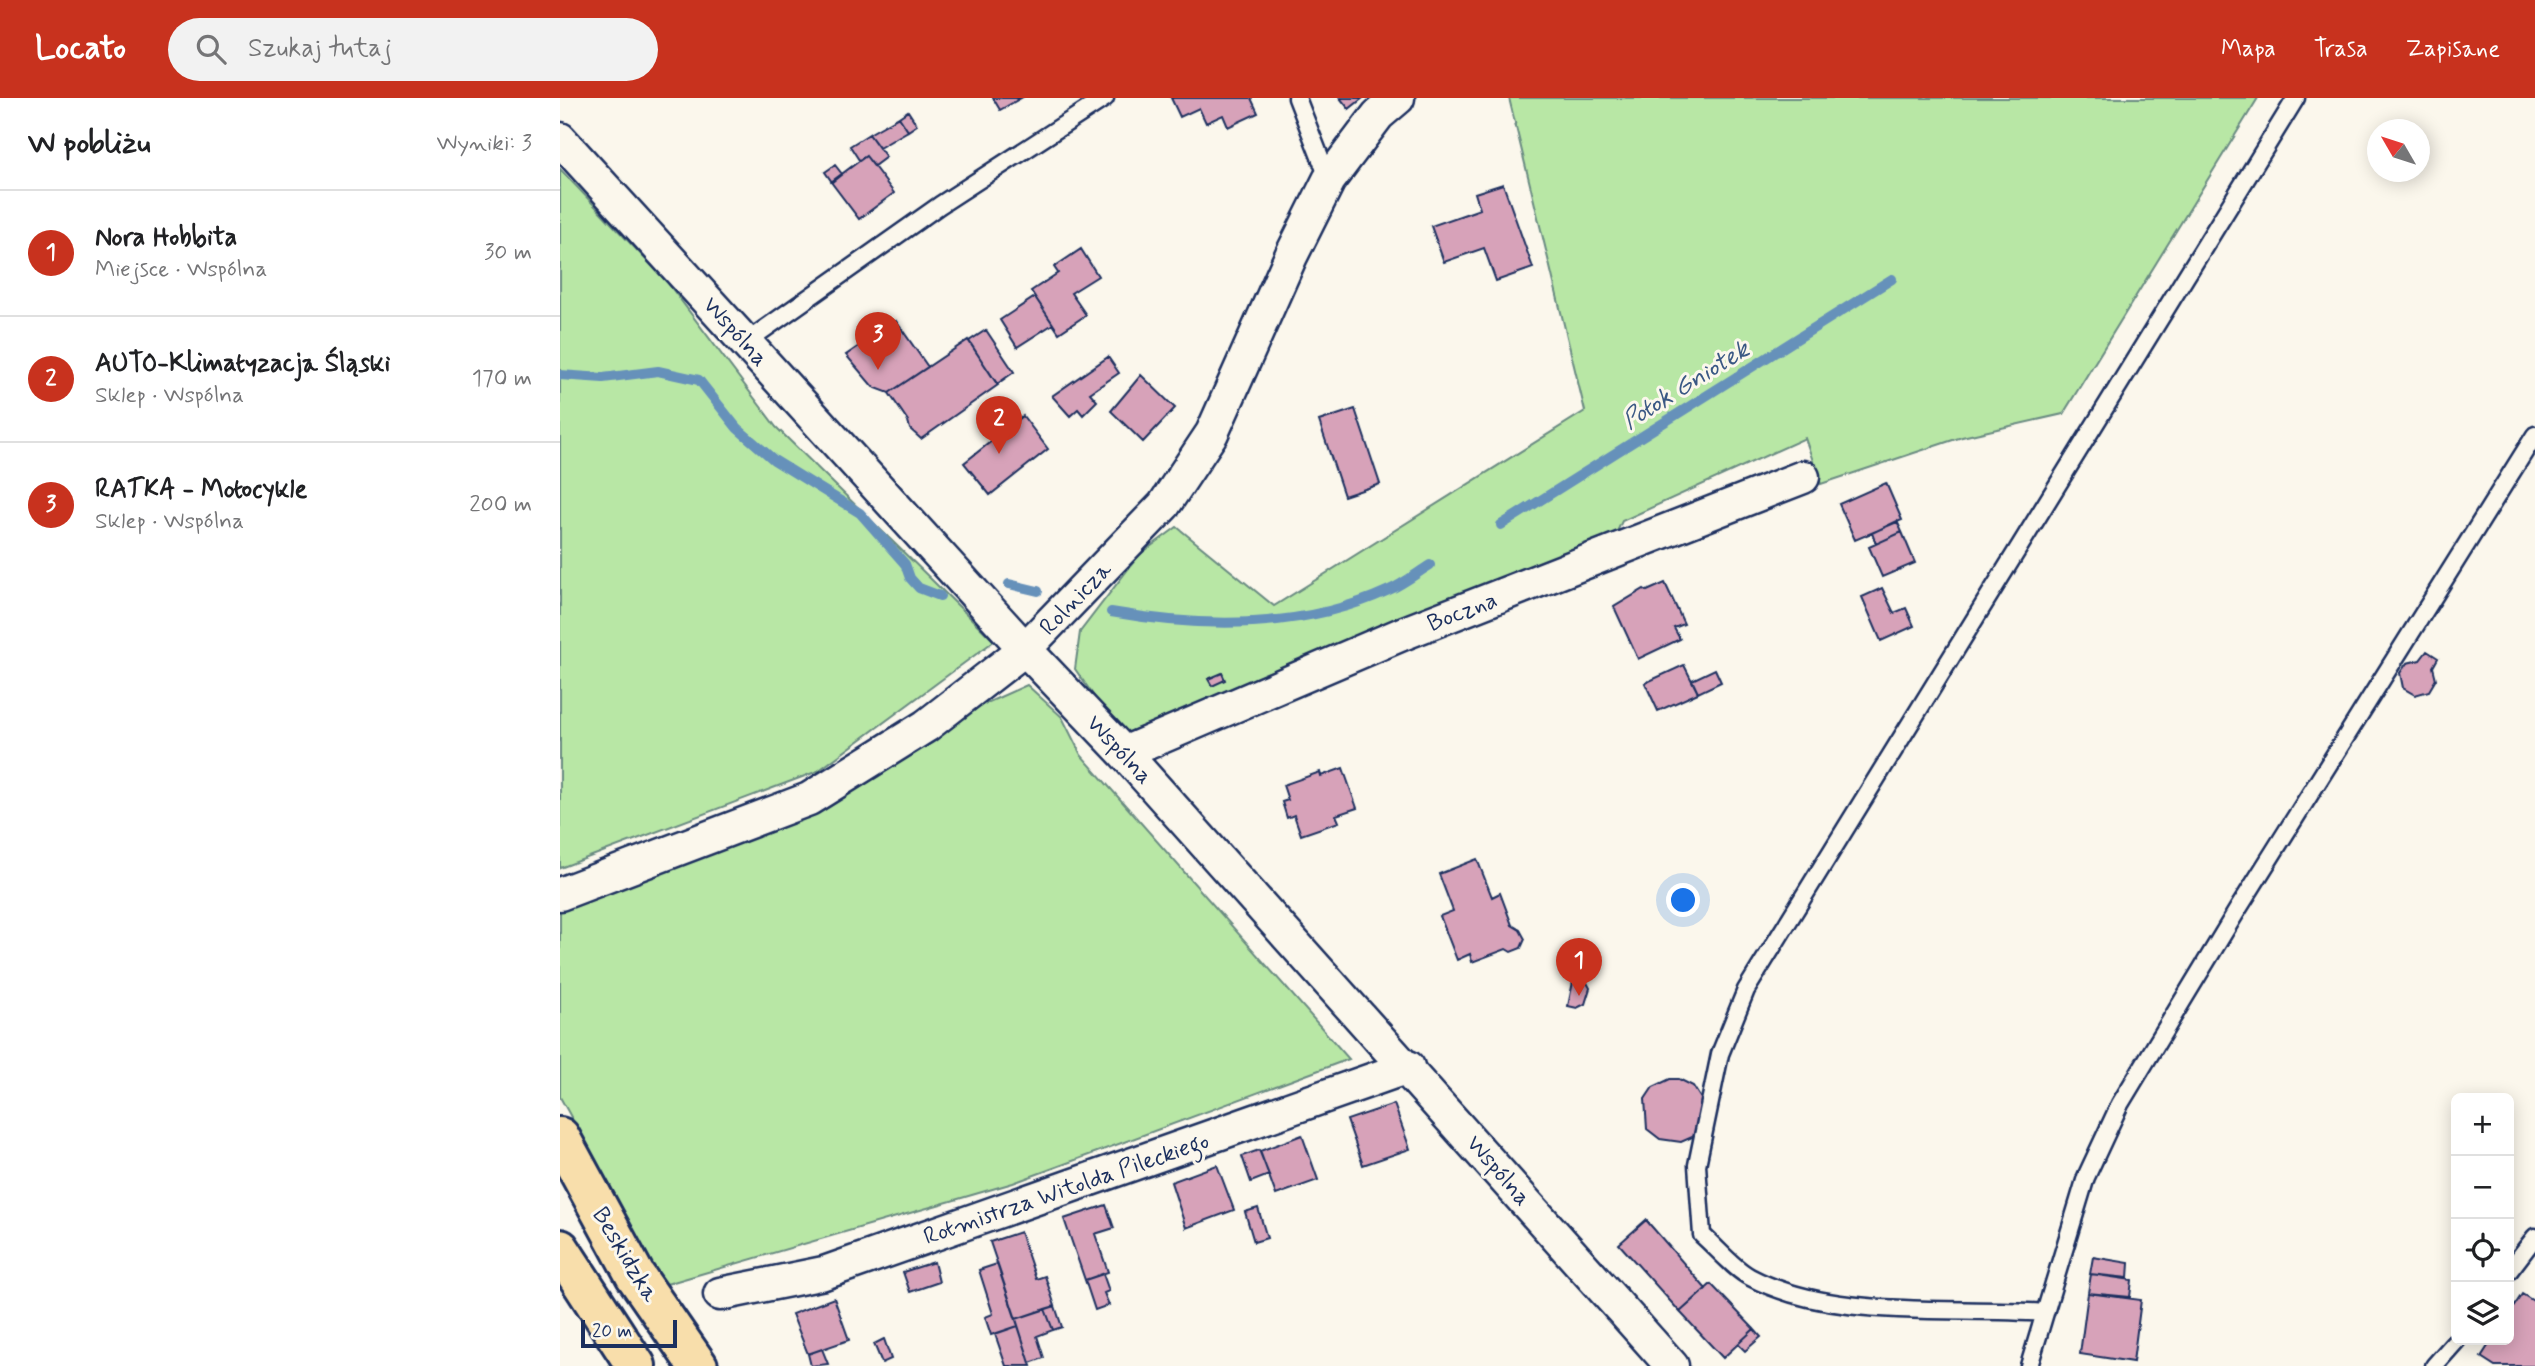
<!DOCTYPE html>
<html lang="pl">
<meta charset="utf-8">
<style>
:root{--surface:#fff;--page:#f2f2f2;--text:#202124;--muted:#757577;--line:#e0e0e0;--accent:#c8321e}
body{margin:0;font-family:Mynerve,sans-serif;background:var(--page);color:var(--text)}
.controls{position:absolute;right:21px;bottom:21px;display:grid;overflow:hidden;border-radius:10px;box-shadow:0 4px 18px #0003}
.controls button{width:63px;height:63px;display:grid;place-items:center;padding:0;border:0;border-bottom:2px solid var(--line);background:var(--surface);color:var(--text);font:35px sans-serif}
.compass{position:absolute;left:1807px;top:21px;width:63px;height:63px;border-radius:50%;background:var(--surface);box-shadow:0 4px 18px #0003;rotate:309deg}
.scale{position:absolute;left:21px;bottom:18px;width:96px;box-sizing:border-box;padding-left:7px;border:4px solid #1b2f5e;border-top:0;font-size:19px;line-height:24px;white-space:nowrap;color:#1b2f5e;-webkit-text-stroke:5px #fbf7ec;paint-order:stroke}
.you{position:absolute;left:1124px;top:803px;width:24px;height:24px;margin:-18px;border:5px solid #fff;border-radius:50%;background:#1a73e8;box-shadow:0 0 0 10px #1a73e833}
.badge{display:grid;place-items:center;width:46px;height:46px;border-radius:50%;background:var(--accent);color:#fff;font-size:23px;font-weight:700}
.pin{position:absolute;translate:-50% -58px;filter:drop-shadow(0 2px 4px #0008)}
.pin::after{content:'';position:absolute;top:37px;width:24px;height:21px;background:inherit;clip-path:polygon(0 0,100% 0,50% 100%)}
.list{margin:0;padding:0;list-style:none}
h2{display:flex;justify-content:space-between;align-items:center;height:91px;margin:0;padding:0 28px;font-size:30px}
h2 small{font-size:23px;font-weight:400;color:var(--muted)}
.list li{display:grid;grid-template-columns:46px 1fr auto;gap:21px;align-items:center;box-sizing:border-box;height:126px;padding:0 28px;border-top:2px solid var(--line)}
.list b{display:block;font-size:26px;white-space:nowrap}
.list p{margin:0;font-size:23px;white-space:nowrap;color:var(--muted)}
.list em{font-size:23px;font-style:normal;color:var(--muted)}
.icon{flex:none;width:38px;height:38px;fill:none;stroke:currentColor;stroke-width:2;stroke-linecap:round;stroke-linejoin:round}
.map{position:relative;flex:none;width:1975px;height:1268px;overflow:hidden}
header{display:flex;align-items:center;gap:42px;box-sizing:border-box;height:98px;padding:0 35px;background:var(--accent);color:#fff}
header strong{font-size:33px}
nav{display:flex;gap:38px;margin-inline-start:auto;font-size:24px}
.search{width:490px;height:63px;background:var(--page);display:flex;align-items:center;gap:18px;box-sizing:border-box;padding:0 24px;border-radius:38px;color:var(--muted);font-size:26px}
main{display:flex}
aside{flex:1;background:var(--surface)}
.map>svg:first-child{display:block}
.green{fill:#b8e7a5;stroke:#6a8b82;stroke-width:2}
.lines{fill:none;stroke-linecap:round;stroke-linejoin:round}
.stream{stroke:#6691ba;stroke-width:10}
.building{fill:#d7a2b9;stroke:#1b2f5e;stroke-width:2}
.lane-casing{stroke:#1b2f5e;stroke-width:21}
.street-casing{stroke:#1b2f5e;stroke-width:37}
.primary-casing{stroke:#1b2f5e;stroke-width:44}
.lane{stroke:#fbf7ec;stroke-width:16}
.street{stroke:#fbf7ec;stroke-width:32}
.primary{stroke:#f8deab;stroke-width:38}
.labels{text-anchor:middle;stroke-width:6;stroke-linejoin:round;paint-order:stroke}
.street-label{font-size:24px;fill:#1b2f5e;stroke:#fbf7ec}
.water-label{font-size:26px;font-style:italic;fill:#3a5884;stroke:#fbf7ec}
</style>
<header>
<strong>Locato</strong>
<div class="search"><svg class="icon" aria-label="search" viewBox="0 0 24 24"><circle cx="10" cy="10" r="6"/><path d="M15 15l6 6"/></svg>Szukaj tutaj</div>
<nav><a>Mapa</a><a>Trasa</a><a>Zapisane</a></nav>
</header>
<main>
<aside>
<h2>W pobliżu<small>Wyniki: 3</small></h2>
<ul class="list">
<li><span class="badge">1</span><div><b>Nora Hobbita</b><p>Miejsce · Wspólna</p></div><em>30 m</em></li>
<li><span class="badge">2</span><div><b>AUTO-Klimatyzacja Śląski</b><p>Sklep · Wspólna</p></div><em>170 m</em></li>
<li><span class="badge">3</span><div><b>RATKA - Motocykle</b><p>Sklep · Wspólna</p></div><em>200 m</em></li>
</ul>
</aside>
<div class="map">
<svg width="1975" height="1268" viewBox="0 0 1975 1268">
<rect width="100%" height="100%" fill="#fbf7ec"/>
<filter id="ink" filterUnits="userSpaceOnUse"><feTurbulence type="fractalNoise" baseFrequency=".0143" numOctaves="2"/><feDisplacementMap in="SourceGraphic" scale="14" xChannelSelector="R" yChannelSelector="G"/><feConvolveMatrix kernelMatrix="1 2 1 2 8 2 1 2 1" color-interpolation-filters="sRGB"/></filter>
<g filter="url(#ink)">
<path class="green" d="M949 0H1698L1503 316 1402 339 1261 386 1245 340 1062 423 1052 444 561 637 515 571 520 534 579 457 617 429 714 508 1025 313Z
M0 71 107 184 216 329 434 543 258 673 0 770Z
M467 587 502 619 521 657 789 961 453 1085 103 1187 0 999V811L213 729 420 608Z"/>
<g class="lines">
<path class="stream" d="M0 277 43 280 98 273 139 282 177 330 214 362 300 415 345 466 350 480 359 490 380 498
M941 427 1332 181
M449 486 478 493
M551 514C642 530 743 532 829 492 843 486 857 475 870 467"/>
</g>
<path class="building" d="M433 0H461L440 12Z
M611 0H691L698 15 668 29 663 17 646 25 639 10 620 19Z
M780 0H803L789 11Z
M348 13 357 27 348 33 339 19Z
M339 19 348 33 319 50 309 36Z
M309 36 326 59 314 68 306 58 299 62 290 48Z
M306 58 334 95 299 121 271 84Z
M275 67 282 76 272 84 265 74Z
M943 86 973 170 936 183 924 150 884 164 871 128 920 111 915 95Z
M521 151 538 178 511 195 526 217 499 235 471 193 498 175 494 169Z
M475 199 493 226 457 249 440 222Z
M336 223 368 269 329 295 313 289 286 257Z
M426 232 454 274 437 286 409 243Z
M408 242 438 287 361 341 350 331 348 323 329 295Z
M548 259 559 275 530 295 537 303 523 317 518 311 510 318 492 298Z
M581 277 615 310 583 344 551 313Z
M795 311 820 386 784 398 759 323Z
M463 318 488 351 430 397 404 365Z
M1326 385 1342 422 1295 442 1279 406Z
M1337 423 1342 434 1316 446 1312 435Z
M1342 434 1355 465 1322 479 1309 449Z
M1105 485 1124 526 1114 530 1120 541 1078 561 1054 509 1084 491 1087 493Z
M1322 490 1334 515 1346 510 1354 528 1321 543 1302 499Z
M1867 553 1878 560 1873 569 1876 581 1869 593 1855 597 1843 590 1840 575 1847 565 1860 562Z
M1124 567 1138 595 1098 613 1085 585Z
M1155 571 1161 584 1138 595 1132 582Z
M662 575 665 582 652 588 648 581Z
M783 670 797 710 776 717 779 724 741 737 734 717 727 720 722 704 728 702 723 687 760 674 761 678Z
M917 761 932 799 940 795 952 827 960 832 965 841 961 850 951 854 946 851 912 864 910 856 897 862 880 818 893 813 879 776Z
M1014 879 1025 881 1030 890 1025 906 1017 910 1008 908Z
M1110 981H1119L1133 988 1143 1004 1139 1028 1135 1033 1139 1036 1121 1044 1100 1041 1087 1031 1085 1001 1093 989Z
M834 1006 850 1051 803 1067 787 1022Z
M742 1037 758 1082 716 1097 700 1053Z
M699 1052 709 1077 691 1084 682 1058Z
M657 1067 674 1112 626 1130 611 1084Z
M546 1107 554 1130 535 1136 548 1174 525 1182 504 1121Z
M698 1110 707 1140 694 1144 685 1114Z
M1086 1122 1146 1191 1120 1214 1059 1146Z
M460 1134 476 1181 485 1178 495 1208 456 1221 430 1144Z
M1533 1159 1569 1165 1568 1180 1530 1176Z
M374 1164 379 1184 350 1194 343 1174Z
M437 1166 458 1228 431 1237 425 1219 433 1216 419 1172Z
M543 1176 549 1193 544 1195 549 1207 535 1212 525 1182Z
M1531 1176 1572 1182 1570 1199 1528 1195Z
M1151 1186 1194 1231 1163 1260 1120 1214Z
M1528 1195 1581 1202 1573 1264 1520 1256Z
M1962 1196 1975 1204V1268H1935L1921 1259 1932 1242H1949V1216Z
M274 1200 289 1242 248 1256 232 1216Z
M495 1208 502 1229 493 1232 485 1211Z
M485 1211 493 1232 477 1238 484 1260 470 1265 456 1221Z
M458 1228 470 1265 471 1268H446L435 1236Z
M1194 1231 1201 1239 1185 1253 1178 1246Z
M324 1241 331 1261 322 1265 314 1246Z
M262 1251 268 1266 251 1268 248 1256Z"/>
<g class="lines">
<defs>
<path id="lane" d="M737 0 769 82
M186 244 380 107 545 0
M1949 1173 1975 1139
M1485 1215C1392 1208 1274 1223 1190 1179 1173 1170 1157 1150 1142 1137L1137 1067 1160 956 1186 892 1736 0
M1469 1268 1526 1079 1560 1006 1678 811 1975 337
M1874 1268 1897 1242"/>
<path id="street" d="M0 41 465 551 564 655 1112 1268
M564 655 842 536 1243 379
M0 796 249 701 366 628 465 551 604 407 652 335 731 158 769 82 818 17 838 0
M160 1196 264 1175 848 969"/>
<path id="primary" d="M0 1039 75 1177 138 1268
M0 1151 76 1268"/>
</defs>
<use href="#lane" class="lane-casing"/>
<use href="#street" class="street-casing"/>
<use href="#primary" class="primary-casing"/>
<use href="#lane" class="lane"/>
<use href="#street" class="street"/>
<use href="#primary" class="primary"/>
</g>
</g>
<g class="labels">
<g class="street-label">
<text transform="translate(176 233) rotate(48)" y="8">Wspólna</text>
<text transform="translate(515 500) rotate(-46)" y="8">Rolnicza</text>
<text transform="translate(902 513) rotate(-21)" y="8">Boczna</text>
<text transform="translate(560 651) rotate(47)" y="8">Wspólna</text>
<text transform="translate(939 1072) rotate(49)" y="8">Wspólna</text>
<text transform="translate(506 1090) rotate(-19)" y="8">Rotmistrza Witolda Pileckiego</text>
<text transform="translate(66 1156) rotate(59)" y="8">Beskidzka</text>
</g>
<g class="water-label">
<text transform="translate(1125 286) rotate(-32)" y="9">Potok Gniotek</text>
</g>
</g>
</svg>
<div class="controls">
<button>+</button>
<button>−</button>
<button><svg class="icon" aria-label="locate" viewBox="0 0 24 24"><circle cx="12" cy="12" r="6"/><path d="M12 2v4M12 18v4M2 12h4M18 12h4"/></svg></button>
<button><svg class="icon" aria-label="layers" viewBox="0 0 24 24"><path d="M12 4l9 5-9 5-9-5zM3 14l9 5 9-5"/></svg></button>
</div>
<svg class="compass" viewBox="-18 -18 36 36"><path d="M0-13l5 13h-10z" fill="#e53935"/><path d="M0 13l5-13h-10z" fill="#757577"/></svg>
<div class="scale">20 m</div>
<div class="you"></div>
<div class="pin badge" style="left:1019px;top:898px">1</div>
<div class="pin badge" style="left:439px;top:356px">2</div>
<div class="pin badge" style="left:318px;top:272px">3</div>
</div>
</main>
